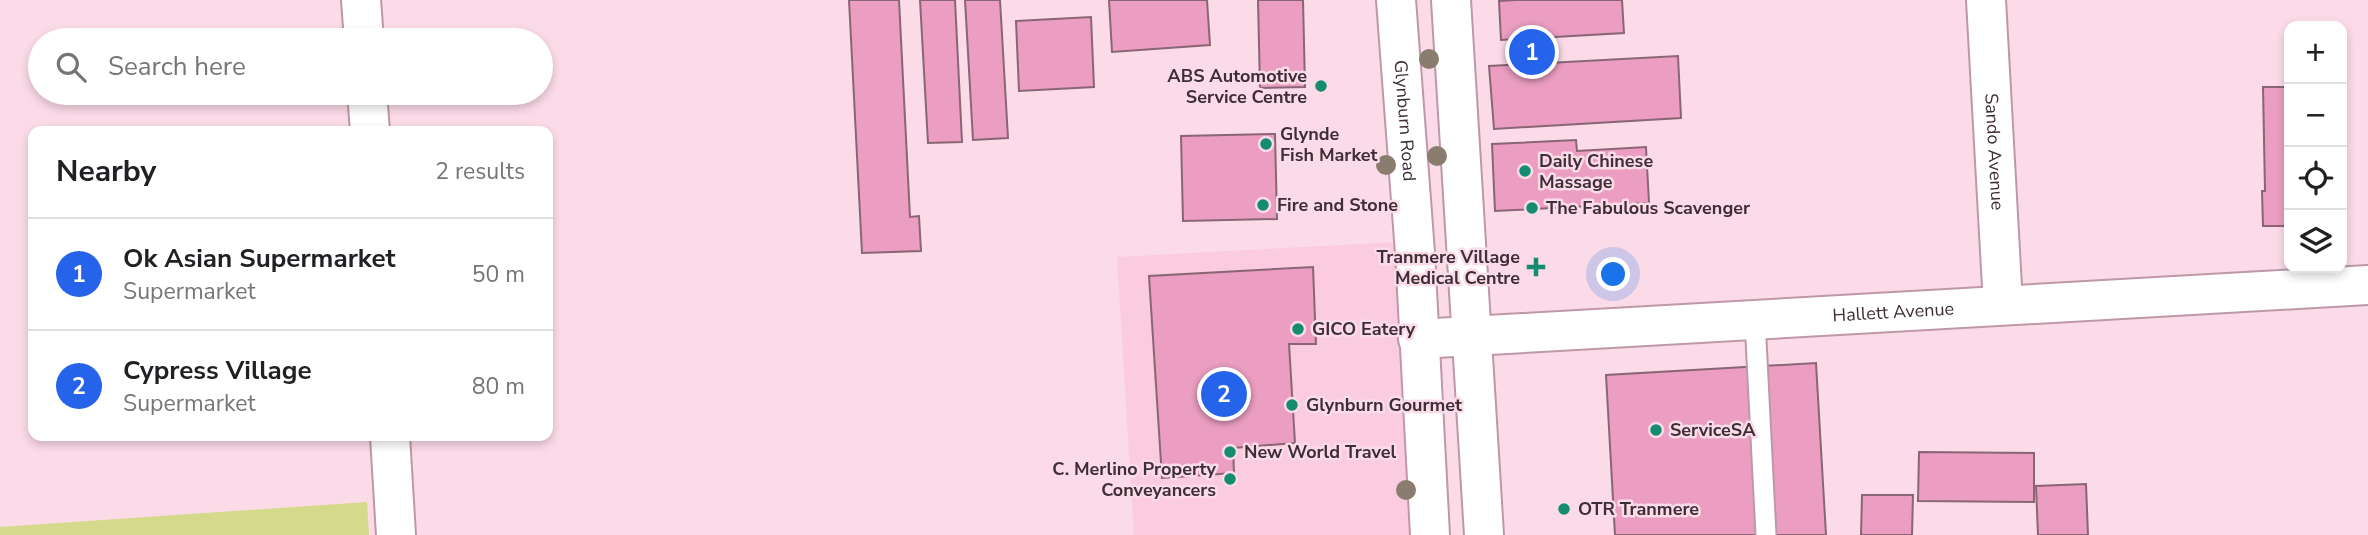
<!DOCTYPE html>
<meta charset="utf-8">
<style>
:root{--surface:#fff;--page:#f2f2f2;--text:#202124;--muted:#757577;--line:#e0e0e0;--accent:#2563eb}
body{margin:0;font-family:"Nunito Sans",sans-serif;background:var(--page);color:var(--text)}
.controls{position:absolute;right:21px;top:21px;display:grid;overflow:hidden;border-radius:14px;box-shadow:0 4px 10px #0003}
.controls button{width:63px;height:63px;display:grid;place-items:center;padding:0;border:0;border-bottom:2px solid var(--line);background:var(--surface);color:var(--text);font:35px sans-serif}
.you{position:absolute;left:1614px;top:275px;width:24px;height:24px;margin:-18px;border:5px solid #fff;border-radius:50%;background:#1a73e8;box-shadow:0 0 0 10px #1a73e833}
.badge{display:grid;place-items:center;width:46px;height:46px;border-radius:50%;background:var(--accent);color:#fff;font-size:23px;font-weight:700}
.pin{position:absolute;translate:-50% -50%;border:4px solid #fff;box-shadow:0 2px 7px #0006}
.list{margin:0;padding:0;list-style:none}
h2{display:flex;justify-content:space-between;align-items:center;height:91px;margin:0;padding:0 28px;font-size:30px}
h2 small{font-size:23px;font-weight:400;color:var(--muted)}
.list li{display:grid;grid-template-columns:46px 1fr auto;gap:21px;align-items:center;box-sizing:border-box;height:112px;padding:0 28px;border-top:2px solid var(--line)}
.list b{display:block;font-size:26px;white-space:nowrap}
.list p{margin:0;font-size:23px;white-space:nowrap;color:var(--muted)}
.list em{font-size:23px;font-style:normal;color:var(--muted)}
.icon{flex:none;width:38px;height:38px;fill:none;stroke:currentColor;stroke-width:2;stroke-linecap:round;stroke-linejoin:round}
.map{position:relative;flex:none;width:2368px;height:535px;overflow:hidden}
.search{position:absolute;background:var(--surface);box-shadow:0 4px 10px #0003;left:28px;top:28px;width:525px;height:77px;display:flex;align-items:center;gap:18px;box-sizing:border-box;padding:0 24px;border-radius:38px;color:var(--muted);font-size:26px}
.panel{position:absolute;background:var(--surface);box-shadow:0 4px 10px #0003;left:28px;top:126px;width:525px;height:315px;border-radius:14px}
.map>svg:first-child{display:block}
.built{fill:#fbcbe0}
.green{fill:#d5d98b}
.building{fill:#eb9ec1;stroke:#896575;stroke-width:2}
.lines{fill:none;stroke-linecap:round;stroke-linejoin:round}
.service-casing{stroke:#be98a8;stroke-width:23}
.minor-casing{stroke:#be98a8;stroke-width:42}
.secondary-casing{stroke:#be98a8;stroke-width:42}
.service{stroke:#fff;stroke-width:19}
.minor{stroke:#fff;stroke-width:38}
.secondary{stroke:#fff;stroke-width:38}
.tree{fill:#8b7c70}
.poi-dot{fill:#148c6f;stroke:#fcdbe8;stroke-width:2.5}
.labels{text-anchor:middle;stroke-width:5;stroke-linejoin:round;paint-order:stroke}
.poi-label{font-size:18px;font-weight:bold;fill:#3e2e35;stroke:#fcdbe8;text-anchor:start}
.street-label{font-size:18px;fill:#3e2e35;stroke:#fcdbe8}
</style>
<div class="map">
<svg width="2368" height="535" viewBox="0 0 2368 535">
<rect width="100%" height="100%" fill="#fcdbe8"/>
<path class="built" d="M1399 242 1419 535H1134L1117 257Z"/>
<path class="green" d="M367 502 369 535H0V527Z"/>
<path class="building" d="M849 0H899L910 217 919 216 921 251 862 253Z
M920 0H955L962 142 928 143Z
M965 0H1000L1008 138 973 140Z
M1109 0H1207L1210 45 1112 52Z
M1258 0H1303L1305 87 1260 88Z
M1516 0H1622L1624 33 1501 40 1499 1Z
M1091 17 1094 87 1019 91 1016 21Z
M1678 56 1681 118 1494 129 1489 66Z
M2263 87H2289V226H2263L2262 191H2265Z
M1275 134 1277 219 1183 221 1181 136Z
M1576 140 1577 151 1646 147 1649 203 1495 211 1492 144Z
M1313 267 1316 344H1289L1295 443 1233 448 1234 473 1162 478 1149 276Z
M1816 363 1826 535H1615L1606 375Z
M1919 452 2034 453V502L1918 501Z
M2086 484 2088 535H2038L2036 486Z
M1862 495H1913L1912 535H1861Z"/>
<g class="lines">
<defs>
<path id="service" d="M1755 320 1766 535"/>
<g id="minor">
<path d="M361 0 364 40"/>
<path id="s1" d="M1986 0 2003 305"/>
<path d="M367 93 370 131"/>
<path id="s2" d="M1418 339 2368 285"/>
<path d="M390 436 396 535"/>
</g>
<g id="secondary">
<path id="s3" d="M1396 0 1415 253 1430 535"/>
<path d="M1451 0 1484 535"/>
</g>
</defs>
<use href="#service" class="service-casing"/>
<use href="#minor" class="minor-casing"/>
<use href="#secondary" class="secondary-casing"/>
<use href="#service" class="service"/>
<use href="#minor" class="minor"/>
<use href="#secondary" class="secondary"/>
</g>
<g class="tree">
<circle cx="1429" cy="59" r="10"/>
<circle cx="1437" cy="156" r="10"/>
<circle cx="1386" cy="165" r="10"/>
<circle cx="1406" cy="490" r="10"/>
</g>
<g class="poi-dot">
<circle cx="1321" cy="86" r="7"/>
<circle cx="1266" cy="144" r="7"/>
<circle cx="1525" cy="171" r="7"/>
<circle cx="1263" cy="205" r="7"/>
<circle cx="1532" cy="208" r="7"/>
<path d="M1532.5 256.5h7v7h7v7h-7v7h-7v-7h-7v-7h7z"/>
<circle cx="1298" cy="329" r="7"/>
<circle cx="1292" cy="405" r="7"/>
<circle cx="1656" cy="430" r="7"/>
<circle cx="1230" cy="452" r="7"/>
<circle cx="1230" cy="479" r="7"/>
<circle cx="1564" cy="509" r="7"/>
</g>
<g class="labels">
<g class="poi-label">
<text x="1307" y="82" text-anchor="end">ABS Automotive<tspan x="1307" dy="21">Service Centre</tspan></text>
<text x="1280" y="140">Glynde<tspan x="1280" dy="21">Fish Market</tspan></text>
<text x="1539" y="167">Daily Chinese<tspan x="1539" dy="21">Massage</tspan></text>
<text x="1277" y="211">Fire and Stone</text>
<text x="1546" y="214">The Fabulous Scavenger</text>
<text x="1520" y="263" text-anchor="end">Tranmere Village<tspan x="1520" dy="21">Medical Centre</tspan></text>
<text x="1312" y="335">GICO Eatery</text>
<text x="1306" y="411">Glynburn Gourmet</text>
<text x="1670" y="436">ServiceSA</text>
<text x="1244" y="458">New World Travel</text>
<text x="1216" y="475" text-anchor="end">C. Merlino Property<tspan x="1216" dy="21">Conveyancers</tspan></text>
<text x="1578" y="515">OTR Tranmere</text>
</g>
<g class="street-label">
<text dy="6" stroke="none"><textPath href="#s3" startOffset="121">Glynburn Road</textPath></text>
<text dy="6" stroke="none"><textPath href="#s1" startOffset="152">Sando Avenue</textPath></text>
<text dy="6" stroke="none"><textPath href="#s2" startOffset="476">Hallett Avenue</textPath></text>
</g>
</g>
</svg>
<div class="controls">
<button>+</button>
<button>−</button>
<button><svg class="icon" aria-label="locate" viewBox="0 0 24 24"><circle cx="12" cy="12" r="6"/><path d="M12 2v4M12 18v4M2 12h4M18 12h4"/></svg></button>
<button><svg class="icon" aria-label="layers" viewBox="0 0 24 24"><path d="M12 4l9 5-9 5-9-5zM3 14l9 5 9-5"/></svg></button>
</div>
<div class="you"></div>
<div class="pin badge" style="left:1532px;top:52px">1</div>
<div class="pin badge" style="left:1224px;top:394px">2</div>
<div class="search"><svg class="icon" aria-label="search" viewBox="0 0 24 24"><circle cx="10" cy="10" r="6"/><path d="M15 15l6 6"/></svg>Search here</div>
<section class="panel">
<h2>Nearby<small>2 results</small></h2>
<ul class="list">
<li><span class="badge">1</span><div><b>Ok Asian Supermarket</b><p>Supermarket</p></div><em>50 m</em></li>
<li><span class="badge">2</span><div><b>Cypress Village</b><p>Supermarket</p></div><em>80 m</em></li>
</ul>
</section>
</div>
